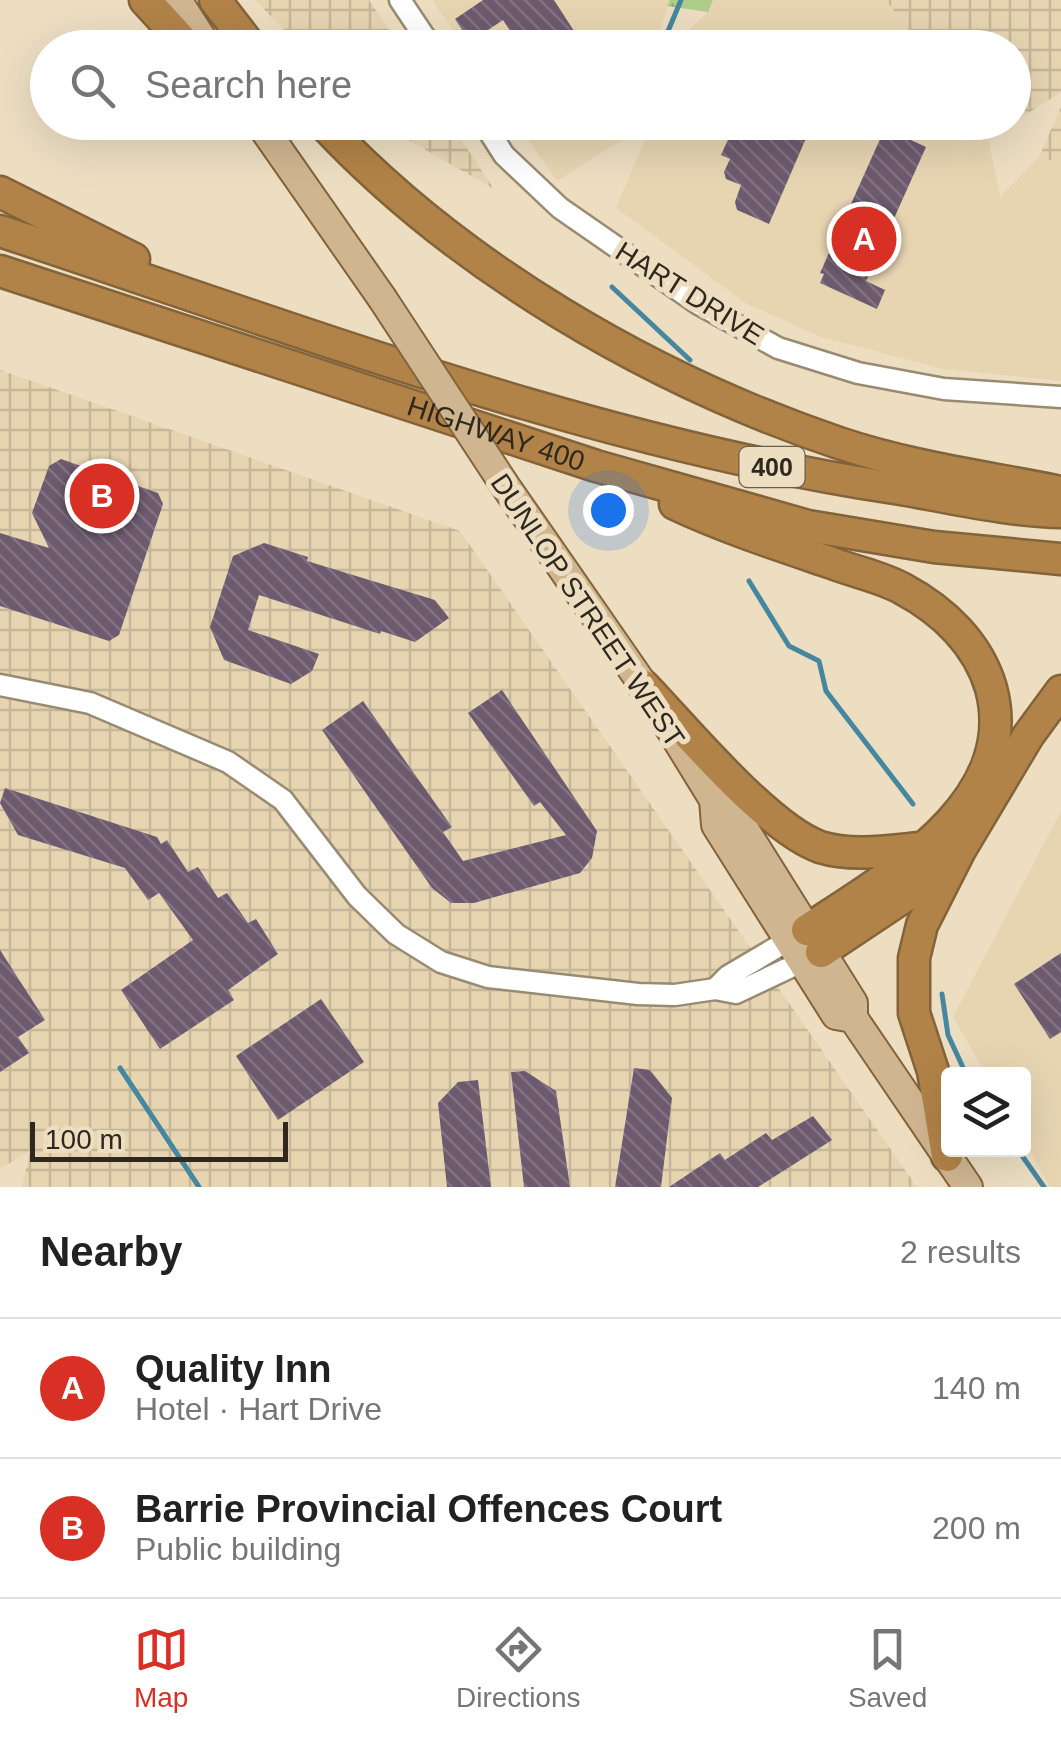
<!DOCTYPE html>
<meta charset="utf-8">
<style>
:root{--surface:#fff;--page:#f2f2f2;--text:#222;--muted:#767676;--line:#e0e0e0;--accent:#d93025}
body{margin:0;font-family:Helvetica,sans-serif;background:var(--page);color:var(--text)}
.controls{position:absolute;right:30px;bottom:30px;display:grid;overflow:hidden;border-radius:10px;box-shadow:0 10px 40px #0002}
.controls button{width:90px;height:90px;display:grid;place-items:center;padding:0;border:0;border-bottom:2px solid var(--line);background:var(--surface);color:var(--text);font:50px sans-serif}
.scale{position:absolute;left:30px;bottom:25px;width:258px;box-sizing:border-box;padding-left:10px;border:5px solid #2e281e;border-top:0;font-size:28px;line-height:35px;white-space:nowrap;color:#2e281e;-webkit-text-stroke:8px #eddec2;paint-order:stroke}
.you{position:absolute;left:608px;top:510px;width:35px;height:35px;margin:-25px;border:8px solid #fff;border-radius:50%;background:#1a73e8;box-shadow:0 0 0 15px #1a73e833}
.badge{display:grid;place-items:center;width:65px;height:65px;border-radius:50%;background:var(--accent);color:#fff;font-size:32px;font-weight:700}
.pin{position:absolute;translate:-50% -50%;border:5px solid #fff;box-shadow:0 2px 10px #0006}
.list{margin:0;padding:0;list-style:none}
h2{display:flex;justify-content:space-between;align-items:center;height:130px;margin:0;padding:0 40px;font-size:42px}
h2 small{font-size:32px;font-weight:400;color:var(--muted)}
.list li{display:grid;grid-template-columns:65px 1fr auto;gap:30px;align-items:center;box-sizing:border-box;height:140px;padding:0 40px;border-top:2px solid var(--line)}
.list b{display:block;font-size:38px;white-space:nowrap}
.list p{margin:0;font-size:32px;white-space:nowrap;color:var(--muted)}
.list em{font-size:32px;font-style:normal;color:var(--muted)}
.icon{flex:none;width:55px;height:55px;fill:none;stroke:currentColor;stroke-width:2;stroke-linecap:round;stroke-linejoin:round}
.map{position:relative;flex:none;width:1061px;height:1187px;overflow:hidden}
.search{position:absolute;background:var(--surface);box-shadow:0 10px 40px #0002;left:30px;right:30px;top:30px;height:110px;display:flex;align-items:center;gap:25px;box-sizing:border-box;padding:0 35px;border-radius:55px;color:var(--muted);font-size:38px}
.sheet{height:410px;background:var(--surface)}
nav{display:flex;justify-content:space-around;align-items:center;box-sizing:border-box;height:140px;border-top:2px solid var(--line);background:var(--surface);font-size:28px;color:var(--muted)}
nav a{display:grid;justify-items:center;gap:5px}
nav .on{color:var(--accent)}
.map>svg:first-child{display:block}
.built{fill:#e7d5b2}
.industrial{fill:url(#industrial-grid)}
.forest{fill:url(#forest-firs)}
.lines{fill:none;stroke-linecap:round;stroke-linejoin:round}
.stream{stroke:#45879f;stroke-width:5}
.building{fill:url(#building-back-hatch)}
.minor-casing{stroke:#998b71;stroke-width:25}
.major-casing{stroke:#836339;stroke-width:32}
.highway-casing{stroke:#836339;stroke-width:35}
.minor{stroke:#fff;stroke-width:20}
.major{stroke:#d0b591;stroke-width:28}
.highway{stroke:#b18348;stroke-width:30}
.major-bridge-casing{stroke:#836339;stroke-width:32;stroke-linecap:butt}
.major-bridge{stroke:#d0b591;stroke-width:28}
.labels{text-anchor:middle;stroke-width:10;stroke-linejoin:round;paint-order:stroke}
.shield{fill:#eddec2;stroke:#675f4f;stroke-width:2.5}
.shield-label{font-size:25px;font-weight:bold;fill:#2e281e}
.street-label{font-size:28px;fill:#2e281e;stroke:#eddec2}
</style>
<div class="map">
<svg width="1061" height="1187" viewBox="0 0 1061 1187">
<defs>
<pattern id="industrial-grid" width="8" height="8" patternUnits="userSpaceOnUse" patternTransform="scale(2.5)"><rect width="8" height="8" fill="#e7d5b2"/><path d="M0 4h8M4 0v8" fill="none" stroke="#c6b799"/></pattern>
<pattern id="forest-firs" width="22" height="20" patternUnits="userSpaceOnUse" patternTransform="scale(2.5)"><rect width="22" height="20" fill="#adcd89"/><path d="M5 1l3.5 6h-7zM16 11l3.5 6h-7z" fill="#95b076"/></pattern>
<pattern id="building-back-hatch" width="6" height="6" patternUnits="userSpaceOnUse" patternTransform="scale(2.5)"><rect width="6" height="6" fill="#6d5a6f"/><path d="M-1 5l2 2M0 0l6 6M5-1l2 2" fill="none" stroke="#827382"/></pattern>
</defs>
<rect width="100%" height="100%" fill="#eddec2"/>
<path class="built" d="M432 0H670L654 48 465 47Z
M713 0H886L922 47 683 48 690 29 708 12Z
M516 123H629L624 138 557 181Z
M652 123H977L988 137 1000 197 1039 157 1061 163V381L944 369 821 337 747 304 616 208Z
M1061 811V1187H1050L1024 1141V1074H986L953 1017Z"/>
<path class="industrial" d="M255 0H369L401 47H301Z
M886 0H1061V92L1014 122V48L922 47Z
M1061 107V163L1039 157Z
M379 123H450L494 189Z
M0 370 460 531 917 1187H22L30 1151 0 1169Z"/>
<path class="forest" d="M670 0H713L708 12 667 6Z"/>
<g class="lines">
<path class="stream" d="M661 48 681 0
M652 122 653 135
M612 287 690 360
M749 581 789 646 819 661 826 691 913 804
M942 994 948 1035 966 1074
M120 1068 199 1187
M1018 1150 1044 1187"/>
</g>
<path class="building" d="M483 0H554L585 48H521L503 20 470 42 455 19Z
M736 122H813L769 224 737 210 735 202 741 185 726 179 724 172 730 159 721 155Z
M885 128 926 147 866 281 885 290 877 309 820 283 824 274 820 273Z
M61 459 158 493 163 504 119 635 109 641 0 606V533L49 548 32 513 49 466Z
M264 543 308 557 307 561 435 600 449 618 415 642 381 631 380 634 259 595 248 630 319 654 312 671 291 684 224 660 210 627 233 556Z
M502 690 597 831 592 858 580 873 474 903H451L432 888 322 730 363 701 452 827 443 832 463 861 566 835 540 802 534 806 468 713Z
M5 788 157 837 161 844 167 840 188 872 198 867 218 898 227 893 248 923 256 919 278 954 228 990 234 1000 160 1049 121 990 193 940 159 893 148 900 125 868 18 835 0 803Z
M0 950 45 1020 18 1037 29 1053 0 1072Z
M1061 953V1032L1050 1039 1014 984Z
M321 999 364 1062 278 1120 236 1056Z
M634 1068 650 1070 672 1098 661 1187H615Z
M525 1071 556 1091 570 1187H524L511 1072Z
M478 1080 491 1187H447L438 1103 458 1082Z
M813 1116 832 1140 758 1187H669L720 1153 725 1160 766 1133 772 1140Z"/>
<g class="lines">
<defs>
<path id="minor" d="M400 0 432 48
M483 122 504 155 560 208 697 303 778 348 858 373 944 389 1061 397
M0 685 90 703 228 762 283 800 357 896 396 934 441 962 488 977 638 994 675 995 715 989 736 993 814 956
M715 989 728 976 801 933"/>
<path id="major" d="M177 0 208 48
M259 122 382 298
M504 484 644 686 714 800 716 825 836 1015 853 1018
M714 800 734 813 853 1003V1018L968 1187"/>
<g id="highway">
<path d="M145 0 189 48"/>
<path d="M215 0 252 48"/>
<path d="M322 122C457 267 652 380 839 443 910 467 987 477 1061 492"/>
<path d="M0 192 134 259"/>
<path d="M0 231C292 327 583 440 888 487 941 495 1010 512 1061 512"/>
<path id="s1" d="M0 271 596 466 808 526 934 547 1061 559"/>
<path d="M675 504C726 528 779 545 832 563 855 572 882 577 903 589 944 611 978 644 991 688 1022 803 887 877 807 930"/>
<path d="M644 686C685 729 767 828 820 847 852 857 888 851 920 848"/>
<path d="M821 952 920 886 950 859"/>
<path d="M947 1156 933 1071 914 1013V958L922 925 960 850 1028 736 1061 691"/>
</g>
</defs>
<use href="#minor" class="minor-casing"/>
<use href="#major" class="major-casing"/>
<use href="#highway" class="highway-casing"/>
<use href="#minor" class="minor"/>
<use href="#major" class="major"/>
<use href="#highway" class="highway"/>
<defs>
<path id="major-bridge" d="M382 298 504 484"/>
</defs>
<use href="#major-bridge" class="major-bridge-casing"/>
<use href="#major-bridge" class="major-bridge"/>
</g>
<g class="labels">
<rect class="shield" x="739.5" y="447" width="65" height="40" rx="8"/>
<g class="shield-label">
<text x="772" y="476">400</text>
</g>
<g class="street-label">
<text transform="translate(690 293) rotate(32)" y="10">HART DRIVE</text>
<text dy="10" stroke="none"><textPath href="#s1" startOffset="522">HIGHWAY 400</textPath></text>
<text transform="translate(588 610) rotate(56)" y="10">DUNLOP STREET WEST</text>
</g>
</g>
</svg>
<div class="controls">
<button><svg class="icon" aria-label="layers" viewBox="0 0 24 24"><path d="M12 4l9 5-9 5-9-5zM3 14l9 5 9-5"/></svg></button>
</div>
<div class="scale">100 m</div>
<div class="you"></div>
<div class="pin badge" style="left:864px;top:239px">A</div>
<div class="pin badge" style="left:102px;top:496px">B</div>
<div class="search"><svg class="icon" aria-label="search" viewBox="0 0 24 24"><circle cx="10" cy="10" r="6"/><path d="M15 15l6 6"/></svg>Search here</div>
</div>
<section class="sheet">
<h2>Nearby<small>2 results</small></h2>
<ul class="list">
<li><span class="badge">A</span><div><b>Quality Inn</b><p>Hotel · Hart Drive</p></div><em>140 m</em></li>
<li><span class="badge">B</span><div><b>Barrie Provincial Offences Court</b><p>Public building</p></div><em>200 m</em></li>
</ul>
</section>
<nav>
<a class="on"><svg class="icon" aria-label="map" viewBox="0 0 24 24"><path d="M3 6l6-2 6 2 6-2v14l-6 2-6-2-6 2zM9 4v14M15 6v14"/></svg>Map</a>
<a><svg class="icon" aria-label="directions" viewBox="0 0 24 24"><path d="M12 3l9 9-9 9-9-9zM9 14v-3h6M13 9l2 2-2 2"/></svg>Directions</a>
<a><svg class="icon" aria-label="saved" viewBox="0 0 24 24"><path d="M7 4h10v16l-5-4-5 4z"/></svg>Saved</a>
</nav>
